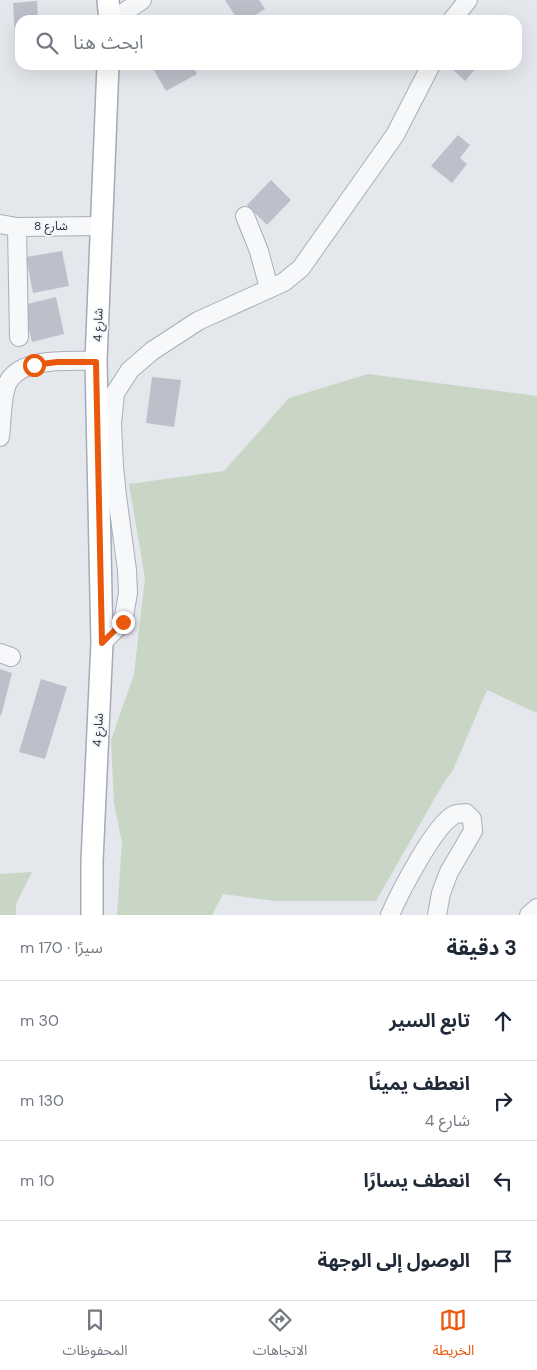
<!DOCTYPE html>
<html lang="ar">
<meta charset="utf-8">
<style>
:root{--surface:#fff;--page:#f6f6f7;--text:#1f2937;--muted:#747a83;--line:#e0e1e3;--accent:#ea580c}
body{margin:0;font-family:"DM Sans","Noto Sans Arabic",sans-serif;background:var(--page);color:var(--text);direction:rtl}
.stop{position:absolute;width:15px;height:15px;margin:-11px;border:4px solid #ea580c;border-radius:50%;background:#fff}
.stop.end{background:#ea580c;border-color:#fff;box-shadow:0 1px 5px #0008}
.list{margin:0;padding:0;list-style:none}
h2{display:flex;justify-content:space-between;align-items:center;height:65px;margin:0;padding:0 20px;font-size:21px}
h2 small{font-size:16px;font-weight:400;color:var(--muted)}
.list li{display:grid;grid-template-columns:32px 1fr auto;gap:15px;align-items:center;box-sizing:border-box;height:80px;padding:0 20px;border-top:1px solid var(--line)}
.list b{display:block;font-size:19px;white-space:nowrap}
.list p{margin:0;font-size:16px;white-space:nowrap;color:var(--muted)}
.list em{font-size:16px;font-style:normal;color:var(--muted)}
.icon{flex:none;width:28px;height:28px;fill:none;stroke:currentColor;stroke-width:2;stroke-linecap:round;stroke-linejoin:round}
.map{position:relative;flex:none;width:537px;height:915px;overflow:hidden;direction:ltr}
.search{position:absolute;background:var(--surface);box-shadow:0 5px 20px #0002;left:15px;right:15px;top:15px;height:55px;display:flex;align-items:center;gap:12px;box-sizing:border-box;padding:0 18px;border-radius:15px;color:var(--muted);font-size:19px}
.sheet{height:385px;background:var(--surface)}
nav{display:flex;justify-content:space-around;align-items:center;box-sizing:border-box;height:70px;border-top:1px solid var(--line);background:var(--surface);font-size:14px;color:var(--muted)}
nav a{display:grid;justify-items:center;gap:2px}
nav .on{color:var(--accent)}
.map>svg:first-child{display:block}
.green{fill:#c9d6c5}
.building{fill:#bbc0ca}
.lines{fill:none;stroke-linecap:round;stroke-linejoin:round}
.minor-casing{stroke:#a9aeb7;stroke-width:20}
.major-casing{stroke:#a3abb8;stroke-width:24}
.minor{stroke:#f7f8fa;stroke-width:18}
.major{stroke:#fff;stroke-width:21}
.route{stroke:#ea580c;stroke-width:6}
.labels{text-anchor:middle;stroke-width:4;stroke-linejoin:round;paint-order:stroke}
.street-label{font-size:12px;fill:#2b3445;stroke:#f4f6f9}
</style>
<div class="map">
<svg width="537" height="915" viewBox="0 0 537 915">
<rect width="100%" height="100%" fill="#e4e7ec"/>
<path class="green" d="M368 374 537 396V713L487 690 453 770 443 784 376 901H275L223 894 212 915H117L122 843 114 803 111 740 134 674 145 578 129 484 224 471 289 398Z
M32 872 16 904V915H0V874Z"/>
<path class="building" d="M225 0H259L265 9 248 20H238Z
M37 1 38 20H20V37H15L13 3Z
M216 15 219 20H208Z
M151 65H192L197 74 166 91Z
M450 65H479L465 81 449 66Z
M458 135 470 145 460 158 467 164 452 183 431 166Z
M271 180 291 200 267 225 247 205Z
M62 251 69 286 33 293 26 257Z
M56 297 64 334 32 342 23 305Z
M152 377 181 380 174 427 146 423Z
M0 669 12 673 1 716 0 715Z
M41 679 67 687 45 759 19 752Z"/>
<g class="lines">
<defs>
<path id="minor" d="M113 20 142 0
M452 20 468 0
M245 216 259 251 269 288
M0 224 17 227 101 226
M17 227 19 337
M0 437C2 421 1 403 6 387 16 356 70 361 96 361
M102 643 123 622 128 593 127 570 117 496 114 467 112 424 115 393 130 370 152 351 198 321 284 282 301 268 395 135 431 65
M0 653 11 657
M390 915C399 894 435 824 454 815 457 813 463 814 466 813L472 819 473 831 449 872 441 893 437 915
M529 915 537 908"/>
<path id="major" d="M108 0 110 20
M92 915V861L102 643 96 361 108 65"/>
</defs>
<use href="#minor" class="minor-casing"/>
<use href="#major" class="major-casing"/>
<use href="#minor" class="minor"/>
<use href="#major" class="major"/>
</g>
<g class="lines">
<path class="route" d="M34 365 57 362H96L102 643 123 622"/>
</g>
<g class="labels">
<g class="street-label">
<text x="51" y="230">شارع 8</text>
<text transform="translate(98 325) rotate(-88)" y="4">شارع 4</text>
<text transform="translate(98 730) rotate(-87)" y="4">شارع 4</text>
</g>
</g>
</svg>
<div class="stop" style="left:34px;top:365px"></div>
<div class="stop end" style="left:123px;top:622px"></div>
<div class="search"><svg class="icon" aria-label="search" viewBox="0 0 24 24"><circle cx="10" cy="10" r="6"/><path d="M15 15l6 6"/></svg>ابحث هنا</div>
</div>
<section class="sheet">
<h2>3 دقيقة<small>سيرًا · 170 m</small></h2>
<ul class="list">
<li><svg class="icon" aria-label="ahead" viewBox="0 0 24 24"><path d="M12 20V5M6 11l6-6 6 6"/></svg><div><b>تابع السير</b></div><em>30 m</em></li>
<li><svg class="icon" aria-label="right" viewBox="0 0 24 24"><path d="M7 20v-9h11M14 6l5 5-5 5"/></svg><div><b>انعطف يمينًا</b><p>شارع 4</p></div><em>130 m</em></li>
<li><svg class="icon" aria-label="left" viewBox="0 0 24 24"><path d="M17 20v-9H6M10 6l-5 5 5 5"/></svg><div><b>انعطف يسارًا</b></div><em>10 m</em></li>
<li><svg class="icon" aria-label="arrive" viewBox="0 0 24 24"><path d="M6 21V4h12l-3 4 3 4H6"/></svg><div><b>الوصول إلى الوجهة</b></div></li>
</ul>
</section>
<nav>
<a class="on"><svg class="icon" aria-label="map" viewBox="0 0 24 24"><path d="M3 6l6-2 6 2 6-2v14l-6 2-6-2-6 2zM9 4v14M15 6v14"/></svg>الخريطة</a>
<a><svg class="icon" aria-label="directions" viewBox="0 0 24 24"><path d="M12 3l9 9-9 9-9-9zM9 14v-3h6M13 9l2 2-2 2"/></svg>الاتجاهات</a>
<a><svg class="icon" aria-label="saved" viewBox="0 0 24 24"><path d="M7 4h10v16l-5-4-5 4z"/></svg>المحفوظات</a>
</nav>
